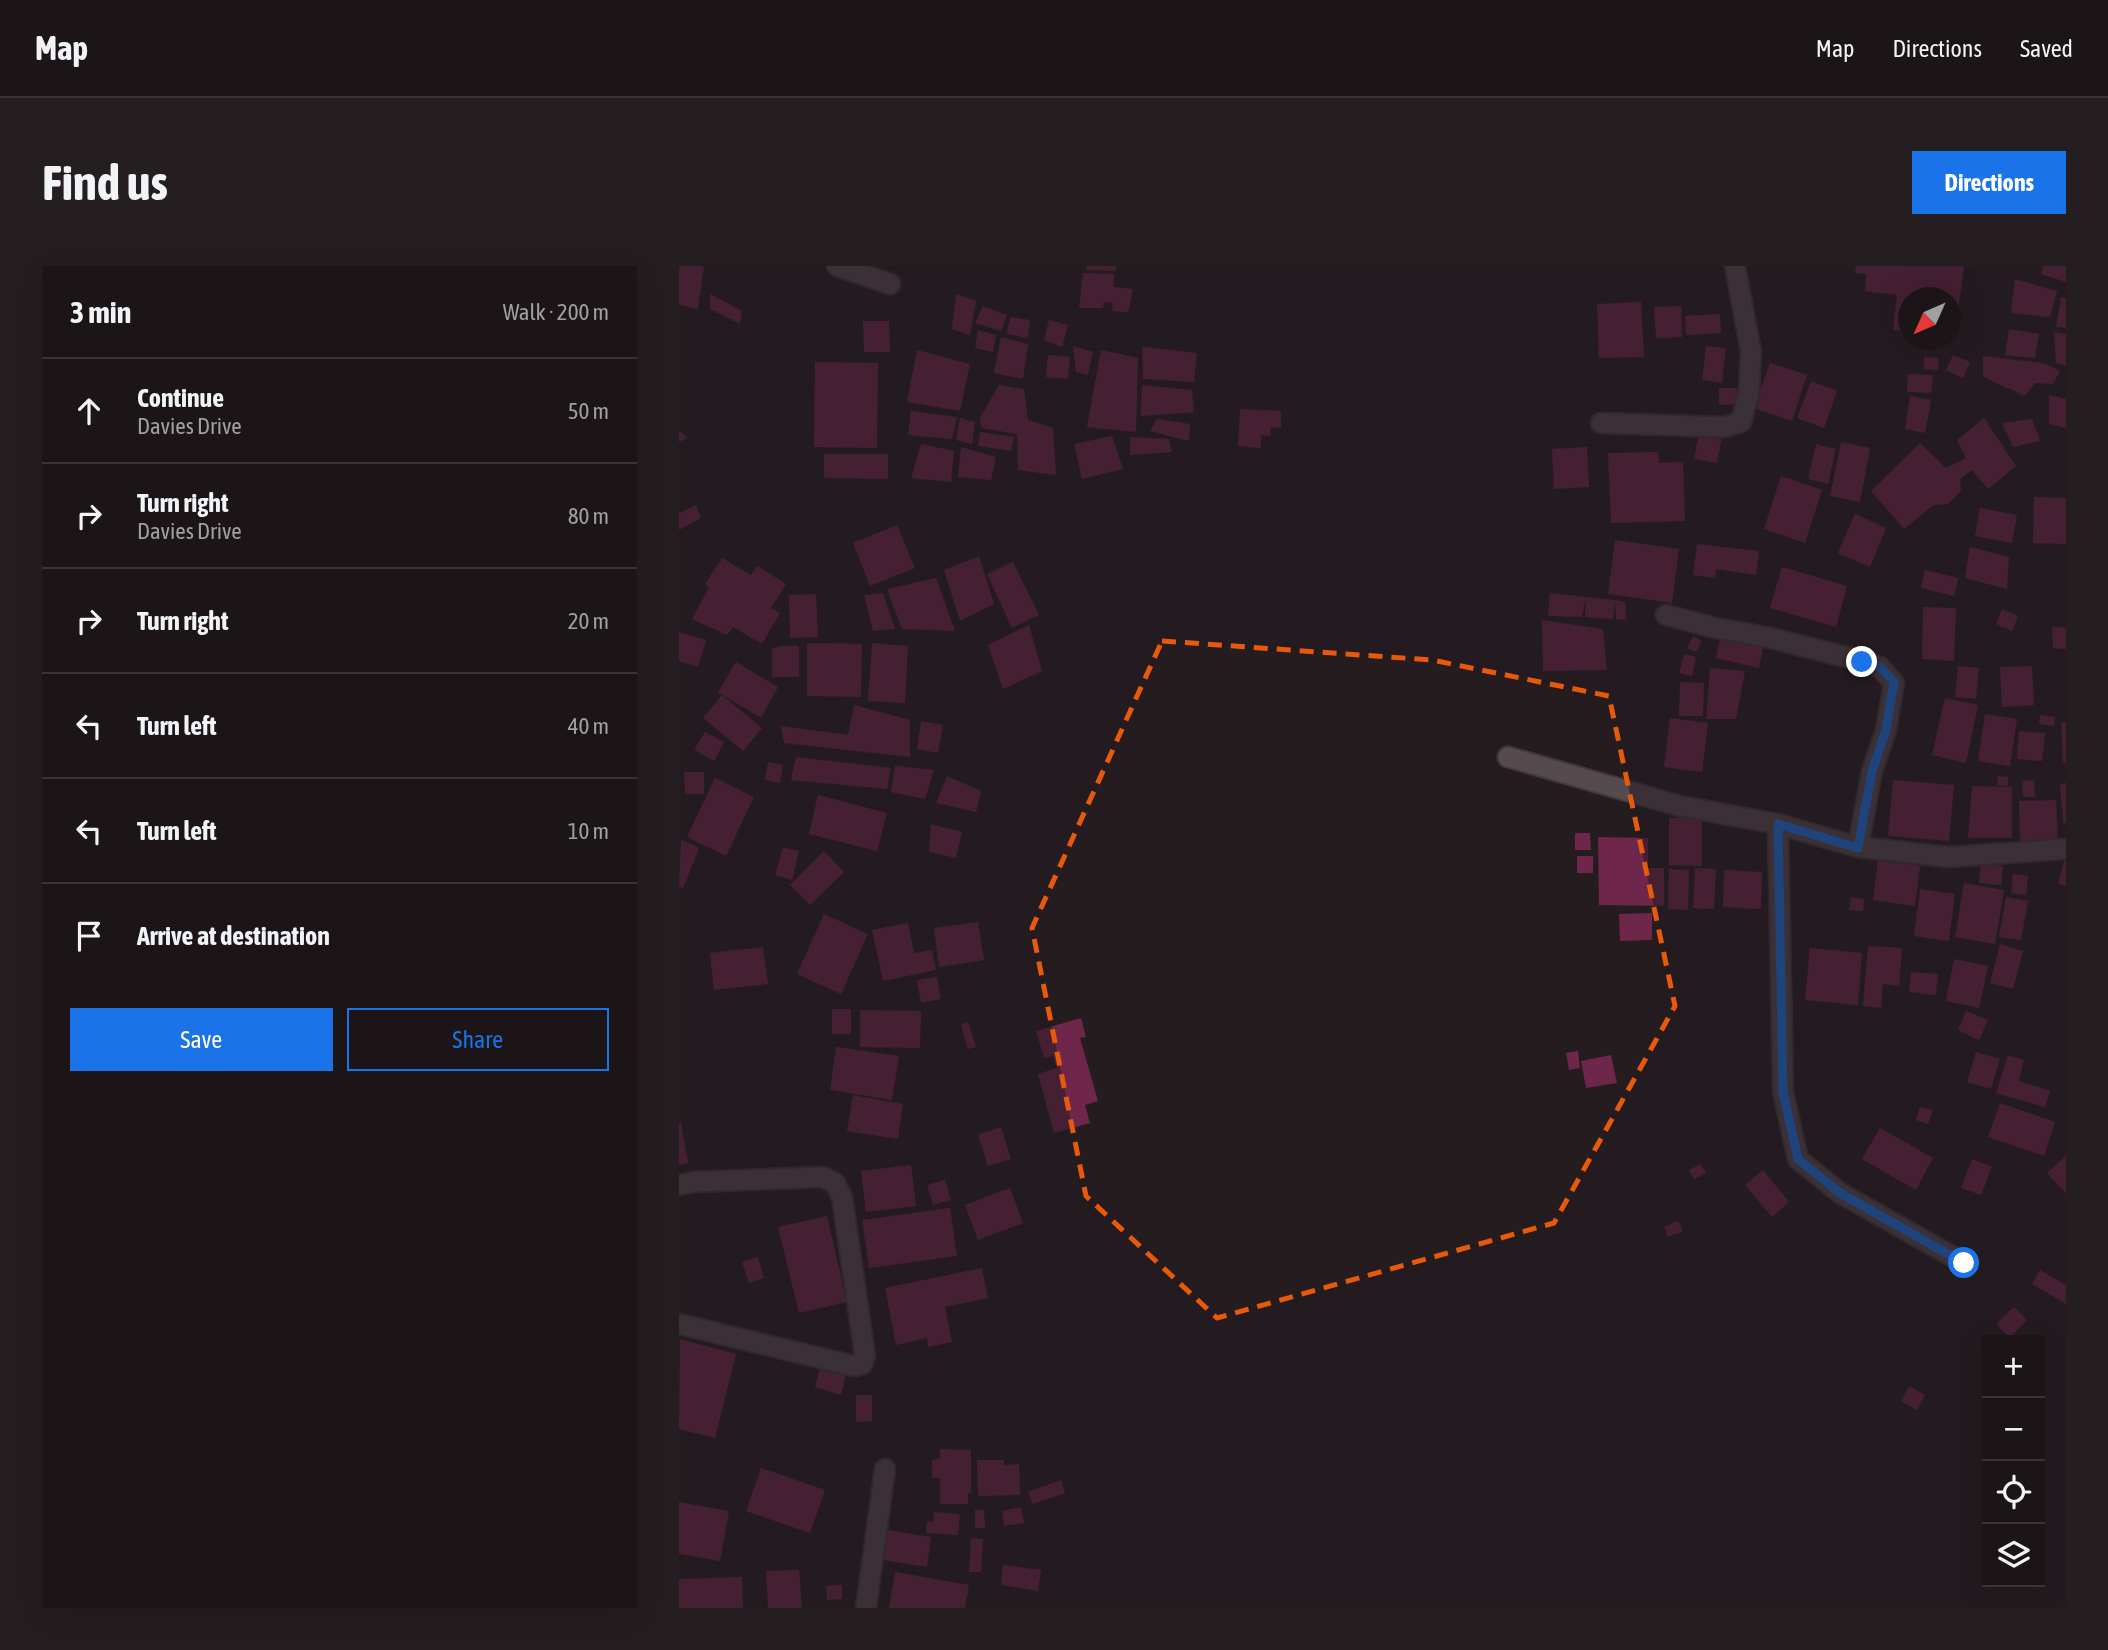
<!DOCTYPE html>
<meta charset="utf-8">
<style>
:root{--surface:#1c1518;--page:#251e21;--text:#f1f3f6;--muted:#a09fa2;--line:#3a3437;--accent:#1a73e8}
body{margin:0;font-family:"Asap Condensed",sans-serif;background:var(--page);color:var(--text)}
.controls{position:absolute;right:21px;bottom:21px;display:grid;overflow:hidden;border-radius:0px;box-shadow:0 7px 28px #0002}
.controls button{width:63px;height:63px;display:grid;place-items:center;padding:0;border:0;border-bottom:2px solid var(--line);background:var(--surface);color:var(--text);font:35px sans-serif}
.compass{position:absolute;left:1219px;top:21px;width:63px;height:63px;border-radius:50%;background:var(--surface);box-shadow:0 7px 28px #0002;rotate:225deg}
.stop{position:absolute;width:21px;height:21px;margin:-16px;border:5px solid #1a73e8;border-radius:50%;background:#fff}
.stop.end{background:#1a73e8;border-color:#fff;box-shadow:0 2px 7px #0008}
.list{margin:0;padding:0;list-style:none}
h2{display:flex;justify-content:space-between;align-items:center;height:91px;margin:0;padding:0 28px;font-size:30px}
h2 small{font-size:23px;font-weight:400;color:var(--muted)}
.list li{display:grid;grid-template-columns:46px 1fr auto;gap:21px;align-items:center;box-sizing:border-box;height:105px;padding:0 28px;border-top:2px solid var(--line)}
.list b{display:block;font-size:26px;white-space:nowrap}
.list p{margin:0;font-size:23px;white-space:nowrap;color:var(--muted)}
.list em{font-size:23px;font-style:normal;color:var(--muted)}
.actions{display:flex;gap:14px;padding:21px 28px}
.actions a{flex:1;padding:16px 0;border:2px solid var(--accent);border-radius:0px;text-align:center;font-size:24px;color:var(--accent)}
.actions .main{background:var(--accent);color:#fff}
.icon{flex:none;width:38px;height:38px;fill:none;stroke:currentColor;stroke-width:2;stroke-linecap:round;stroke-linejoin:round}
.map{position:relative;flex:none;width:1387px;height:1342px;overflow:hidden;border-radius:0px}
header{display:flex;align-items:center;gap:42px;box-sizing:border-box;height:98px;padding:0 35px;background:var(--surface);border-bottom:2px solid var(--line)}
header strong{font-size:33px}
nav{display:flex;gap:38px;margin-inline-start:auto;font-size:24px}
.intro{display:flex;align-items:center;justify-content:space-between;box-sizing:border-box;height:168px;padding:0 42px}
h1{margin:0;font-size:49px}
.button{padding:18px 32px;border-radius:0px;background:var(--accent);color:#fff;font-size:24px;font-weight:700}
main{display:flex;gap:42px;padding:0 42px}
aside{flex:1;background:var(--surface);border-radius:0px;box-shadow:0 7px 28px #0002}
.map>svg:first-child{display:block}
.building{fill:#6e264b}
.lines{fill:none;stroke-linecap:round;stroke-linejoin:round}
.minor-casing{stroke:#40393c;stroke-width:23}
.minor{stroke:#554b4f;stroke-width:19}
.route{stroke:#1a73e8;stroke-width:9}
.marked{fill:none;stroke:#e8590c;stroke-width:5;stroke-dasharray:14 9;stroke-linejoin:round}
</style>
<header>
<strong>Map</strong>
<nav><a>Map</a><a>Directions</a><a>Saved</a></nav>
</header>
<div class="intro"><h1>Find us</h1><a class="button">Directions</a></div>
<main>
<aside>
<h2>3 min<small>Walk · 200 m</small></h2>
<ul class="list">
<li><svg class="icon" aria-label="ahead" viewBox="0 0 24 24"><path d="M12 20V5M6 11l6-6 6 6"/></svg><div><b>Continue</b><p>Davies Drive</p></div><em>50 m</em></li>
<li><svg class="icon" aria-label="right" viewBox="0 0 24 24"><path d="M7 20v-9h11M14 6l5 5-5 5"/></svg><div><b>Turn right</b><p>Davies Drive</p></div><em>80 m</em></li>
<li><svg class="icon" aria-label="right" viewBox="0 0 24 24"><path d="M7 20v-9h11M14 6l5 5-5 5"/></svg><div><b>Turn right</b></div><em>20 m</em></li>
<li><svg class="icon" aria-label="left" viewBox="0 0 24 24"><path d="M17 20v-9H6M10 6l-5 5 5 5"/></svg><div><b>Turn left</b></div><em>40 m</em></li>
<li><svg class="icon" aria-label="left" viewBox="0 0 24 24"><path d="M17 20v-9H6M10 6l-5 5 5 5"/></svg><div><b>Turn left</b></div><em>10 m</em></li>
<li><svg class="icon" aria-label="arrive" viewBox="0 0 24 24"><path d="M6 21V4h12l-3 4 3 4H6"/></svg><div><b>Arrive at destination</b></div></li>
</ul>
<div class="actions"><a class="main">Save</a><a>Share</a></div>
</aside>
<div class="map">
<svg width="1387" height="1342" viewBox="0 0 1387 1342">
<rect width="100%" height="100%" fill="#251c20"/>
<path class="building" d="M0 0H25L19 43 0 39Z
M408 0H438L436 5 407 4Z
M1177 0H1285L1278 52 1272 51V32H1230V66L1214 64 1218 29 1186 25 1187 8 1176 7Z
M1364 0H1387V16L1362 8Z
M404 7 435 8 434 21 454 23 449 46 433 45 434 37 425 36 424 42H400Z
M1336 13 1378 25 1371 51 1332 47Z
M31 28 63 45 61 58 31 43Z
M277 28 297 35 291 69 273 63Z
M1382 31 1387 32V62L1377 61Z
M962 36 965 91 920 92 918 38Z
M304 40 328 49 322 65 296 57Z
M1002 40 1003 71 977 72 975 41Z
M1041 48 1042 67 1007 69 1006 50Z
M331 51 351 54 349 72 328 68Z
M370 54 389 59 383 81 365 74Z
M184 55H210L211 86H185Z
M1330 63 1360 68 1356 92 1326 89Z
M299 64 317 69 314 86 296 82Z
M1375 66 1387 68V100L1377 97Z
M322 71 349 78 344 113 315 107Z
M394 80 414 86 409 109 397 106Z
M1027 80 1047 82 1043 117 1023 114Z
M463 81 518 87 515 116 464 113Z
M238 84 291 98 281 145 228 136Z
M422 84 459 92 457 166 408 161Z
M369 89 391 91 389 113 367 111Z
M1274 89 1291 96 1284 112 1267 104Z
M1304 90 1364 97 1381 105 1374 118 1356 117 1346 130 1304 111Z
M1245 91 1260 92 1259 104 1245 103Z
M136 96 199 97 198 182 135 181Z
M1091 97 1128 109 1113 155 1075 142Z
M1229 108 1254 109 1252 127 1228 126Z
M1132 115 1158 125 1145 162 1118 152Z
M320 119 345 123 349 154 374 162 377 209 339 204 338 168 303 162 301 152Z
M463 119 513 124 515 146 462 150Z
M1040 122H1058V138L1040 139Z
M1370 129 1387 133V162L1370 158Z
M1231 130 1252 134 1246 167 1226 163Z
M561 143 602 145V162L592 161 591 170 582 169V182L559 180Z
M232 145 278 151 273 173 229 169Z
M281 152 296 156 293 178 277 174Z
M1305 152 1337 200 1309 223 1293 204 1281 213 1282 225 1269 238 1255 239 1225 263 1192 225 1241 177 1267 202 1287 192 1278 174Z
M478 153 511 158 510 175 471 165Z
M1353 153 1361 175 1334 181 1323 157Z
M0 164 8 172 0 176Z
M301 166 335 171 332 185 299 180Z
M1020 167 1043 171 1038 197 1015 193Z
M433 170 444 203 403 213 395 178Z
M451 171 490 173 493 186 451 189Z
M1162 176 1191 182 1181 236 1151 230Z
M242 178 275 185 272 216 232 212Z
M1137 178 1157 183 1149 218 1129 213Z
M282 181 317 191 312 214 279 211Z
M908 181 910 221 875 223 873 183Z
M979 186 980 197 1004 196 1006 255 932 257 929 187Z
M145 188H209V213L145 212Z
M1102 210 1143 224 1126 277 1085 263Z
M1355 231 1387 232V278L1354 277Z
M17 239 22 252 0 264V247Z
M1301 242 1338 249 1333 277 1296 270Z
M1176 248 1207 262 1191 301 1159 287Z
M218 259 236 302 191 320 174 277Z
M936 274 1000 283 993 337 929 328Z
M1018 278 1080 285 1077 309 1037 303 1036 312 1014 309Z
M1291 281 1330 291 1328 323 1286 312Z
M300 290 315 338 281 355 265 304Z
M43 292 72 309 78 300 107 318 92 342 101 347 83 378 54 361 48 369 13 353 30 322 26 318Z
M334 296 360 349 333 362 308 308Z
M1103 301 1168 320 1157 361 1091 342Z
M1246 304 1279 312 1275 330 1242 322Z
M257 312 276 365 223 363 208 323Z
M204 327 216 363 194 365 185 329Z
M871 327 907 331 903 351 869 350Z
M137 328 139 371 111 372 110 329Z
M907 331 936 334 934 353 906 351Z
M936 334 946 336 947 354 937 353Z
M1244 341 1277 342 1275 395 1243 393Z
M1323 343 1339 350 1333 365 1317 358Z
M863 354 924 363 928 404 864 405Z
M350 359 363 405 324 423 309 379Z
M1373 361 1387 362V383L1374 382Z
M0 366 27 374 19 401 0 395Z
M1042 368 1085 377 1080 402 1037 392Z
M1014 370 1023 375 1017 386 1008 382Z
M128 377 183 378 182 431 128 430Z
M193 377 229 380 226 437 189 435Z
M104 380H120V411H93V382Z
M1005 388 1017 391 1013 410 1000 407Z
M57 396 99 421 82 452 39 426Z
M1279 400 1300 402 1297 433 1276 431Z
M1353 400 1355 439 1323 441 1321 401Z
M1031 402 1066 405 1057 453H1027Z
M1001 416 1025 417 1024 450H1000Z
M43 429 83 462 64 485 24 452Z
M1266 432 1299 439 1287 497 1253 489Z
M175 439 231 454V491L105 477 102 460 169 469Z
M1306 448 1338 453 1331 500 1299 495Z
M1361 449 1376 451 1375 460 1360 458Z
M991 452 1029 457 1023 506 985 501Z
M242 455 264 459 259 487 238 483Z
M1387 456V497H1384L1382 457Z
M1340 465 1366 467 1363 495 1338 493Z
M26 466 45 476 35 495 15 484Z
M117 491 212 502 208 523 112 514Z
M89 496 104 499 101 517 86 514Z
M216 500 255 504 246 533 212 526Z
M5 506H25V528H6Z
M268 510 302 525 297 546 257 537Z
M1319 510 1329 511V520L1318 519Z
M36 512 75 531 47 590 8 571Z
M1214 514 1275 519 1270 575 1209 570Z
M1355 514 1356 531H1344L1343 515Z
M1387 517V557H1384L1381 518Z
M1293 520 1333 521V572H1289Z
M139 529 208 547 198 585 130 568Z
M1377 534 1379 576 1341 578 1340 535Z
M990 552H1023V600L990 599Z
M252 558 283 566 277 592 250 586Z
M896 567H911L912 584H896Z
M919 571 969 572V602H985V640L920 639Z
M2 574 20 582 4 622 0 620Z
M104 581 120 585 113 614 96 609Z
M145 585 165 606 131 639 111 619Z
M898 590H914V607H898Z
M1199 594 1241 600 1236 640 1194 634Z
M1385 595H1387V620L1379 618Z
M1302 598 1324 600 1322 619 1300 617Z
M1016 602 1037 603 1035 643 1014 642Z
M990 603 1010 604 1009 644 989 643Z
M1045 604 1083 606 1082 643 1044 641Z
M1334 608 1349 610 1347 629 1332 627Z
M1285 617 1325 624 1316 678 1276 671Z
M1241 623 1276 628 1270 675 1235 670Z
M1172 631 1185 633 1184 645 1170 644Z
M1327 631 1349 635 1342 674 1320 671Z
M973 647V674L941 675 940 648Z
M145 648 189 668 162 728 118 708Z
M299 656 305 694 260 701 255 662Z
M229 657 235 687 253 684 257 704 204 715 193 664Z
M1321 678 1344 685 1334 723 1311 717Z
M1189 680 1223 682 1220 720 1204 718 1202 742 1184 740Z
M84 681 89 718 35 724 31 687Z
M1131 682 1183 687 1179 739 1126 734Z
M1275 693 1309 700 1300 742 1267 735Z
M1232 706 1259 708 1257 729 1230 726Z
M258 711 262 733 242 737 238 714Z
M153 743H172V768H153Z
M181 744 242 745 241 782 181 781Z
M1287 745 1309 754 1300 774 1279 764Z
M402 752 407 771 401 772 419 835 406 839 411 857 375 867 359 808 378 802 374 790 365 792 357 765Z
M289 756 297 781 289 783 282 759Z
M157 781 220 790 213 834 151 824Z
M899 785 901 802 890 804 887 787Z
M1297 786 1321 793 1312 823 1288 816Z
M932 789 938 817 907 822 902 795Z
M1329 789 1345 794 1340 815 1371 825 1366 841 1317 827Z
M174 829 224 838 219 873 168 865Z
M1321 837 1376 856 1365 890 1309 871Z
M1241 841 1254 844 1249 858 1237 854Z
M0 857H2L9 897 0 899Z
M322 861 332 893 309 900 299 869Z
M1201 862 1254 892 1237 924 1183 893Z
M1387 890V927L1368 907Z
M1293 893 1313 901 1302 929 1282 922Z
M1022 898 1027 907 1015 913 1010 904Z
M232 899 237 940 187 946 182 905Z
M1084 904 1110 936 1093 951 1066 919Z
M266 914 272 934 254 939 248 919Z
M331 922 344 957 299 974 286 939Z
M271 942 278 990 190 1002 183 954Z
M148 950 168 1036 120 1047 99 961Z
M999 955 1004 965 989 971 985 961Z
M79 991 85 1012 70 1017 63 996Z
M303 1002 309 1032 266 1041 273 1076 249 1081 248 1072 217 1079 206 1022Z
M1361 1004 1387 1019V1038L1353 1018Z
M1335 1041 1348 1054 1331 1072 1317 1058Z
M1 1073 57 1088 36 1172 0 1163Z
M142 1098 168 1105 162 1129 136 1121Z
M1230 1120 1246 1129 1238 1144 1222 1135Z
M177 1129H193V1155L177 1156Z
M261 1183 292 1184V1227H289V1238H261V1212H253V1194L261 1193Z
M298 1194H325V1199L340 1198 341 1229 299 1230Z
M82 1202 146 1224 131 1267 67 1245Z
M382 1214 386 1227 354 1238 349 1226Z
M0 1236 50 1245 41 1295 0 1288Z
M342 1241 345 1257 325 1260 323 1245Z
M296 1244H305L306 1262H296Z
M255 1246 281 1248 279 1269 247 1267 248 1256H254Z
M208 1264 252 1271 248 1301 204 1294Z
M292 1272 304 1273 302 1306H290Z
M324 1299 362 1304 359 1325 322 1319Z
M120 1304 123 1342H89L87 1305Z
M216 1306 290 1319 286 1342H210Z
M63 1311 64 1342H0V1313Z
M163 1319V1333L148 1334 147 1320Z"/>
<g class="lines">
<defs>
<path id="minor" d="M158 0 211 18
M922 157 1046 161 1062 156 1070 127 1072 86 1056 0
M987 349 1036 362 1092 372 1183 395 1201 401 1215 417 1207 464 1193 505 1179 581
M829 491 1001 540 1099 558 1179 581 1269 591 1387 583
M1099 558 1104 826 1119 893 1161 927 1285 997
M0 919 15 916 144 911 156 917 163 931 186 1090 183 1098 175 1100 0 1058
M187 1342 206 1203"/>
</defs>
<use href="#minor" class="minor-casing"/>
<use href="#minor" class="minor"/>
</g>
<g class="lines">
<path class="route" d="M1183 396 1201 401 1215 416 1207 464 1193 505 1179 582 1099 558 1104 826 1119 893 1161 927 1285 997"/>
</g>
<path d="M0 0H1387V1342H0ZM483 375 753 394 930 430 996 740 875 957 538 1052 407 930 353 662Z" fill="#251c20" fill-opacity=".55" fill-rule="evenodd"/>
<path class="marked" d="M483 375 753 394 930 430 996 740 875 957 538 1052 407 930 353 662Z"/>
</svg>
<div class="controls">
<button>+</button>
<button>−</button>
<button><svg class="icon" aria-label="locate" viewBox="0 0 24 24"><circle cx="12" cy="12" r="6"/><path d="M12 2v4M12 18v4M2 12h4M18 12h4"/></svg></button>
<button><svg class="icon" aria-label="layers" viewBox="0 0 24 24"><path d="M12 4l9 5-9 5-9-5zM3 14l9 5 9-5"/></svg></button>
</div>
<svg class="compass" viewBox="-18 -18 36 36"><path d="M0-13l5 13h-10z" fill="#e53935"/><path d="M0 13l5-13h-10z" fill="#a09fa2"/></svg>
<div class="stop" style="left:1285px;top:997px"></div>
<div class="stop end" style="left:1183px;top:396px"></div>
</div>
</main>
